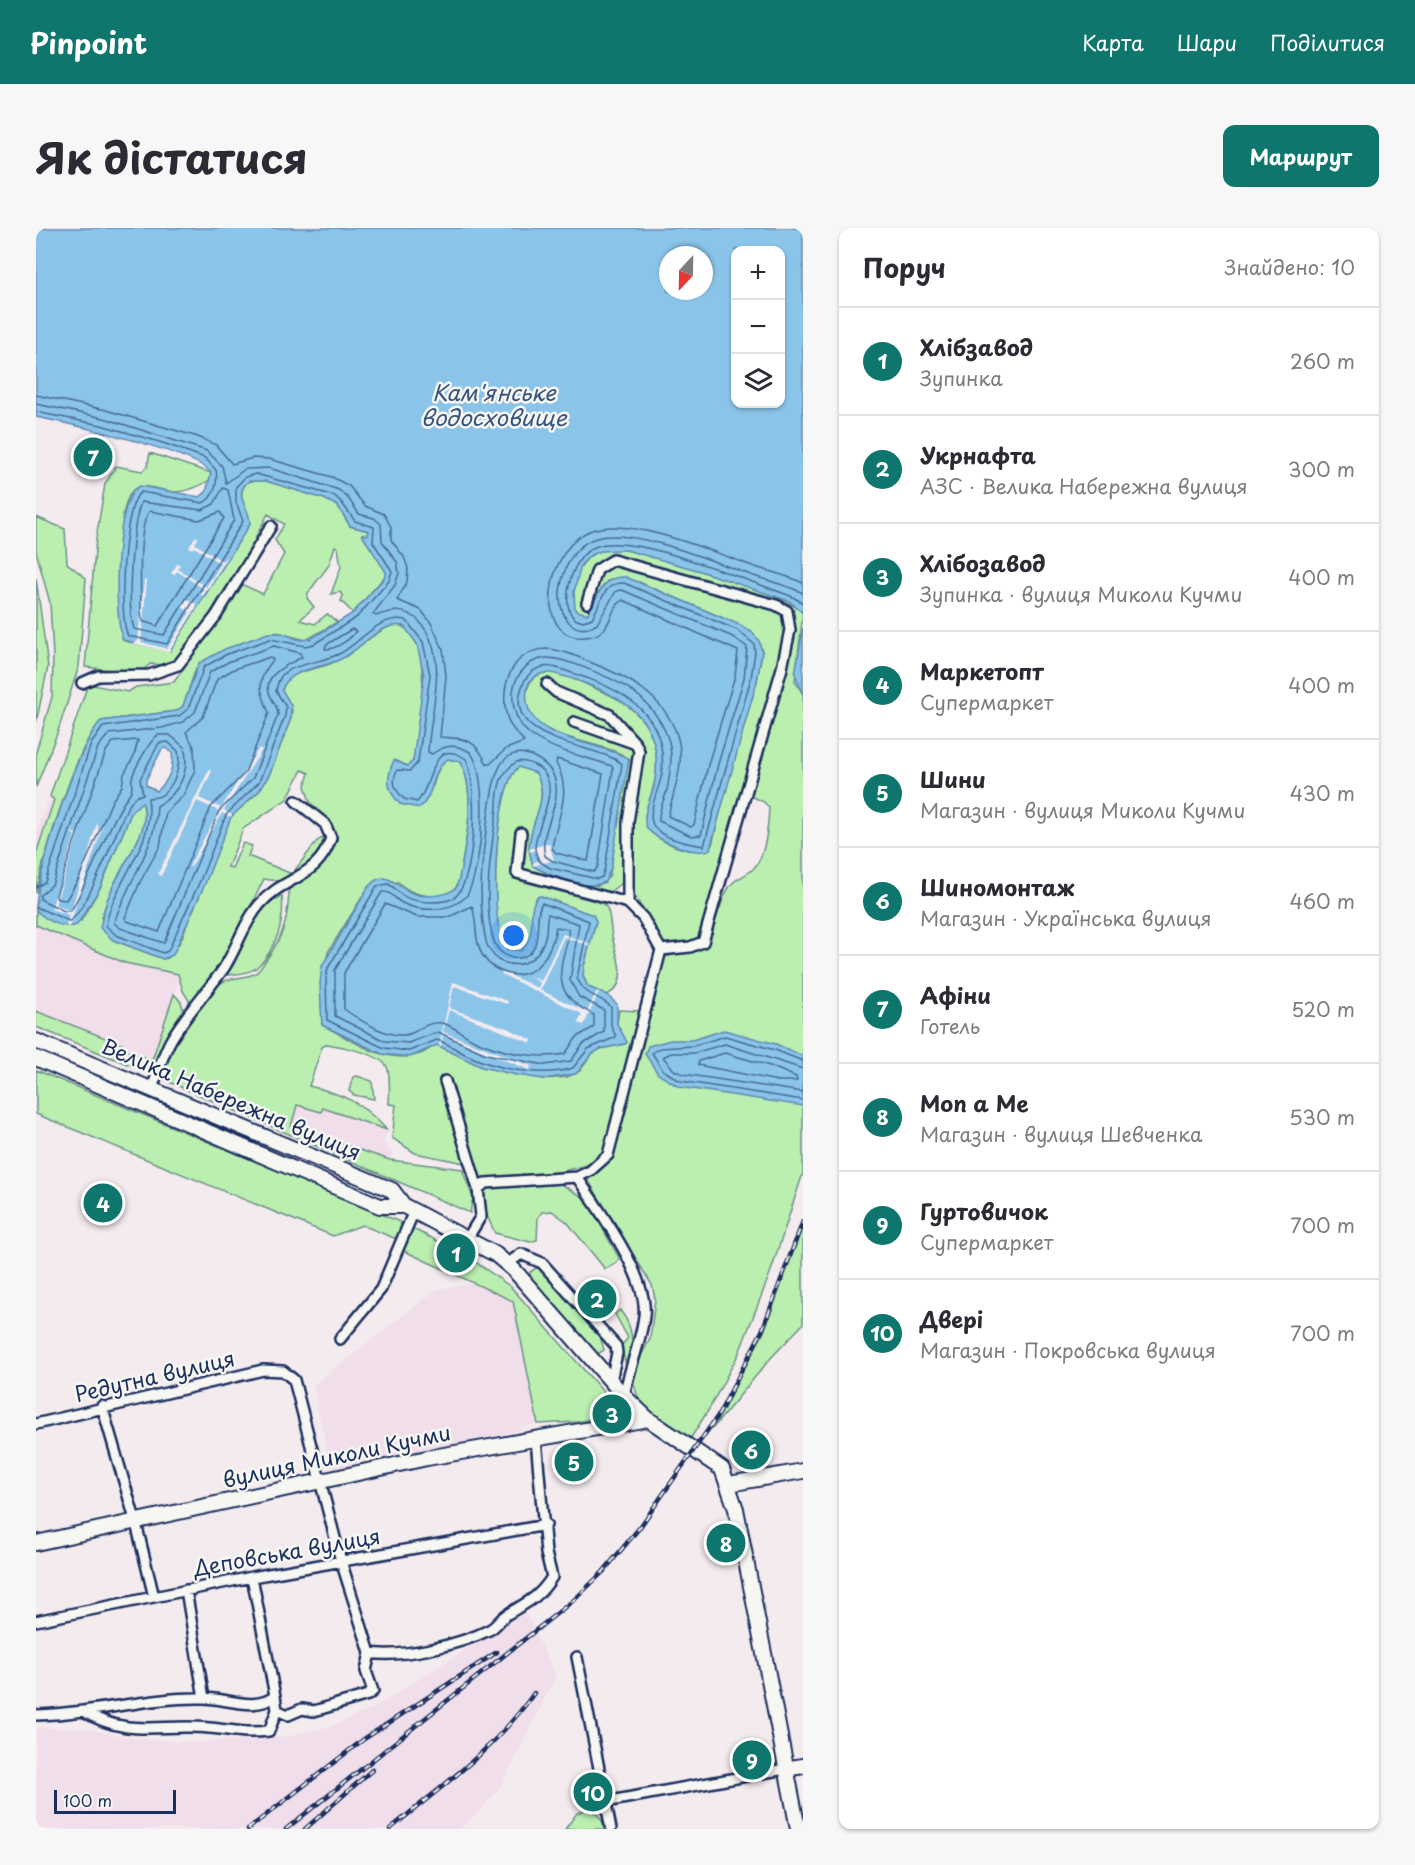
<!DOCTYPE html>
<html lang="uk">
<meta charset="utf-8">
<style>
:root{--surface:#fff;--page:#f7f7f7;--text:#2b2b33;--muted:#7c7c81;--line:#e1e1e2;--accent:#0f766e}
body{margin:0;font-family:"Playpen Sans",sans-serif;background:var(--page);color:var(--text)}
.controls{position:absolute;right:18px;top:18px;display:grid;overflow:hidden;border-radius:12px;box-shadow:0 2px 4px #0004}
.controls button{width:54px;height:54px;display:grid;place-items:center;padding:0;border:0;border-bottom:2px solid var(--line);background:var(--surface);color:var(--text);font:30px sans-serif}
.compass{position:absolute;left:623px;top:18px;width:54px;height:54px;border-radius:50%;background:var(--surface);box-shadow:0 2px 4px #0004;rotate:202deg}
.scale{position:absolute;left:18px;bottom:15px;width:122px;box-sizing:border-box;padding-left:6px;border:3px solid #1b2f5e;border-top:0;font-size:16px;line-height:21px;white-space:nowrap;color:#1b2f5e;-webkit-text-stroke:4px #f6f6f2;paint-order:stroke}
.you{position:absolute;left:478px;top:708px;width:21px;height:21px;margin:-15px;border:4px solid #fff;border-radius:50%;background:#1a73e8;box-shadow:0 0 0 9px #1a73e833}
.badge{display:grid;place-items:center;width:39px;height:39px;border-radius:50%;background:var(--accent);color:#fff;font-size:20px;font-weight:700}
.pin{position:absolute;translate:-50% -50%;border:3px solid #fff;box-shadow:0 2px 6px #0006}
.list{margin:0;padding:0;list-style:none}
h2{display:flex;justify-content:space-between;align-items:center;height:78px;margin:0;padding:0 24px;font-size:26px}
h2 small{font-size:20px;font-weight:400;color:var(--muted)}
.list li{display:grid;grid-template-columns:39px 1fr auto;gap:18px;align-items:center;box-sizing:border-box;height:108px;padding:0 24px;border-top:2px solid var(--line)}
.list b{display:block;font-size:22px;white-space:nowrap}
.list p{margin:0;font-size:20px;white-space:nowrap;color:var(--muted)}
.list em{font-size:20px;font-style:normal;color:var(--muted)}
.icon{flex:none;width:33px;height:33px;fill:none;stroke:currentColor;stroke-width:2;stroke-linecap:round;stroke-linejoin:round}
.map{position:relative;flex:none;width:767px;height:1601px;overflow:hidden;border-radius:12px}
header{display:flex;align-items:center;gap:36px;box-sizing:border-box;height:84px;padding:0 30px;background:var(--accent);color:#fff}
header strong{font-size:28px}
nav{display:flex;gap:33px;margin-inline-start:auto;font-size:21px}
.intro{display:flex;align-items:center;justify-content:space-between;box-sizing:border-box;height:144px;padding:0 36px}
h1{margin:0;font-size:42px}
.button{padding:15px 27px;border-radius:12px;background:var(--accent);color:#fff;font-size:21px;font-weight:700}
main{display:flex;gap:36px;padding:0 36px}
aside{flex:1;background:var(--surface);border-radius:12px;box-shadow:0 2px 4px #0004}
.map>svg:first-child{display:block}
.built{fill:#f1deeb}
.green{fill:#baefb0;stroke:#6a8f87;stroke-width:1.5;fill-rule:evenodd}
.water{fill:#8ac4e9;stroke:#5e88b1;stroke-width:1.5;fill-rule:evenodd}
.pier{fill:#f4ebef}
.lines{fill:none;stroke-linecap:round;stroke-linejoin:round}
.shore{stroke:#476b96;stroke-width:1.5}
.street-casing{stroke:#1b2f5e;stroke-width:14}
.secondary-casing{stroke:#1b2f5e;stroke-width:18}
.street{stroke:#f6f6f2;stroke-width:9}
.secondary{stroke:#f6f6f2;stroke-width:14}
.rail-casing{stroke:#1b2f5e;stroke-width:4.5}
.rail{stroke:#f6f6f2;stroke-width:2;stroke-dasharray:7;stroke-linecap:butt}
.labels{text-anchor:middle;stroke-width:5;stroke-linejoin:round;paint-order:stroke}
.street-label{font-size:21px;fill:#1b2f5e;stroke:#f6f6f2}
.water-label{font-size:22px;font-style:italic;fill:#375481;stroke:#f6f6f2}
</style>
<header>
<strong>Pinpoint</strong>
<nav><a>Карта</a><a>Шари</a><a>Поділитися</a></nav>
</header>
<div class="intro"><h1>Як дістатися</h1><a class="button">Маршрут</a></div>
<main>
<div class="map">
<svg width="767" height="1601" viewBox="0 0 767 1601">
<rect width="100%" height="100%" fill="#f4ebef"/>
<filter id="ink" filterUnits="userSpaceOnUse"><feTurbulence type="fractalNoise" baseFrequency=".0167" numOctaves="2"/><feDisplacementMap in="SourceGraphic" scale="12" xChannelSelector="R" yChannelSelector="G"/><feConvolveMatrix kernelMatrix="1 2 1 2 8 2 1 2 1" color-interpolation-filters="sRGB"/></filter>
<g filter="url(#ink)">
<path class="built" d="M14 568 19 572 0 626V604Z
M0 697 89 735 142 746 143 752 117 832 91 823 88 817 0 783Z
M261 877 285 884 287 880 351 902 348 915 356 925 354 932 255 899Z
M437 1055 477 1073 502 1196 484 1199V1203L295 1242 277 1157 400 1062Z
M489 1384 520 1448 466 1557 446 1581 424 1601H0V1500H48L97 1510 158 1515 253 1508 295 1498 336 1481Z"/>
<path class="green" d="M114 225 175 245V251C165 258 152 263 140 264 128 264 109 254 98 261 91 266 89 279 87 286L89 413 134 423 212 298C214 282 196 266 213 253H230L289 271 302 278 314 298 333 303V307L327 306 328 310 349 341 350 347 317 385 305 373 307 368 304 364 295 366 305 339 302 320 299 318 293 337 272 365 271 370 278 379 264 392 279 396 291 386 301 394 270 412 239 404 160 440 147 478 140 483 65 493C40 517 8 628 0 665V626L18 572 14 568 52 456 92 464 100 459 138 454 205 356 227 366 248 326 239 312 248 296 232 286 220 308 222 311 178 382 139 433 129 437 114 436 104 445 49 439 60 311 69 256 80 238 106 243 111 239Z
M0 289 29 301 31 335 50 350 43 438 22 503 0 559V524L16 469 17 428 14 375 0 323Z
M590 322C618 328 755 367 767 385L759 453 767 466V945L735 1043 703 1125 673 1181 653 1213 617 1190 603 1172 596 1151 601 1135 614 1111 619 1071 616 1057 552 952 556 945 575 932 603 809 628 729 667 720C678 703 681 683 690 665 697 649 706 651 717 641 730 629 732 597 733 580L728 574 708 565 665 707C653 718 644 717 628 717L624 713 598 666 596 656 589 653 572 665 488 645 485 601H480L475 641 478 651 566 675 571 680C575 689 574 699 576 708 580 728 595 756 571 767L552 759 547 748 548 738 560 693 557 687 505 668 501 669C493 684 502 703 491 717 481 728 467 723 463 710 456 680 458 556 483 539L500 545C515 572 494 592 493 619 493 625 496 632 497 638L512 646 562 658 573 649 575 640 583 577 593 532C574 510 470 514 492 459 495 450 501 447 509 444 527 443 548 456 565 463 608 480 630 514 617 560 614 572 607 584 610 596 613 609 639 619 651 622 658 623 667 621 674 621L676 617 695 539 721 453 726 423 717 405 703 397 603 354 571 353 558 371 553 385 546 386 539 382C532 366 541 335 557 326 567 320 580 322 590 322Z
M0 350 12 439 0 495Z
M359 396C401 403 385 503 377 533L372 538 358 532 397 558C400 547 402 538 412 531L425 534C441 569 430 614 423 651L420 660C403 674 376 668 362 654L333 658 292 724 285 763 286 797C316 811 348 838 384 826 390 824 395 819 401 817L446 839 508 851 531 849 544 843 556 826 564 821 589 816 591 814 581 796 583 782 603 783 569 924 555 936 523 944 443 950 438 937 379 925 356 910 360 877 353 876C353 866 355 848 351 839 345 826 305 818 291 816L286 819 273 858C307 866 327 875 351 902L287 880 285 884 261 877 255 899 354 932 426 941 437 970 434 985 124 850C137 816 152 779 183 756 192 749 207 751 218 746 224 743 227 737 230 732 252 703 252 685 254 649L241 653 228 651 189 730 155 776 147 763 142 746 89 735 0 697V682L3 685 45 693 64 660 96 583 106 574C116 598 95 623 85 643 76 658 71 674 65 690L77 712 127 731 132 730 144 714 195 589 223 563 234 545 255 490 256 482 246 462C252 441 279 443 296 435 319 425 336 404 359 396ZM266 542 273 545 269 558 274 574 297 598 298 604 281 613 256 646 212 628 216 618 207 615 196 640 192 639 207 601 251 571Z
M246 668C249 693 240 723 220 740 212 746 197 746 188 748L222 681Z
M138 766 145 774 148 783 131 810 116 846 0 799V783L88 817 91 823 116 832Z
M0 842 364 994 366 999 363 1008 358 1010 326 997 297 1008 0 886Z
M321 848 336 853 338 871 318 867 313 863 317 849Z
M501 956H525L550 971 583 1030 581 1035 569 1041 531 994 516 983 506 984 502 990 501 1012 494 1014 459 1005 445 975 449 963 455 959Z
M767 998V1096L734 1131 677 1200 728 1104Z
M375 1000 428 1026 475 1059 570 1167 573 1180 568 1188 541 1194 502 1196 477 1073 366 1022Z
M502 1039 565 1111 568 1122 560 1127 494 1050V1044Z
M584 1082C598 1100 599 1117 590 1137L585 1118 592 1110 579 1086Z
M551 1581C560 1582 567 1592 569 1601H529L541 1585Z"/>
<path class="water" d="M0 0H767V385L753 373 661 342 590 322 565 323 555 327 545 337 538 364 539 382 551 386C563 370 564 347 590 349L704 397 717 405 723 413 726 423 721 453 674 621C663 630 615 611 610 598 606 585 615 570 618 558 631 495 591 469 537 451 523 447 507 439 495 452 490 458 490 466 491 474 496 514 566 513 593 531L575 640 569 654C549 664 516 648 497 638 496 632 493 625 493 619 494 592 515 572 500 545L483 539C458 556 452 697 470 721L485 723C504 703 489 685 501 669L505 668 557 687 560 693 548 738 547 748 552 759 571 767 581 776V796L591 814 589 816 564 821 556 826 540 846 508 851 480 847 446 839 401 817 374 829 346 826 286 797 284 755 286 738 333 658C350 640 358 657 374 664 387 670 409 669 420 660L423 651C430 614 441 569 425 534L412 531C394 543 400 567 383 580L364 576C350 561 350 550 358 532L371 538 377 533 388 447 381 416 368 398C343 393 326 421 305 431 286 441 252 440 246 462L255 477V490L234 545 223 563 195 589 169 656 137 727 127 731 77 712 64 700C67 680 75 660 85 643 95 623 116 597 106 574L96 583 64 660 41 697C29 702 9 692 0 682 0 647 41 517 65 493L140 483 147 478 163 435 189 421 232 405H246L264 412 275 411 317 385 348 350 350 344 328 310 326 306 332 307 333 303 314 298 302 278 288 271 230 253H213C195 267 215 280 214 296L134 423 87 412C77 388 78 267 104 258L164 269 170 264 175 245C161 224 30 195 0 189ZM700 22H744V176H700ZM632 27H668V63H632ZM130 520 136 525C138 540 132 553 121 563L110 557V552L126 521Z
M767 400V466L759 446Z
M688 802 740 816 767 828V878L643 859 622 846 609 826 612 818 634 812H656Z"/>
<path class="pier" d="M160 308 162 310 159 316 186 333 194 326 167 368 165 366 168 361 141 343 138 347 135 345 142 335 144 337 142 341 170 359 185 336 158 319 156 321 153 319Z
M108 352H111L105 414 131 421 154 384 146 379 151 371 162 377 133 424 96 415 102 413Z
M223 520 226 522 224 525 188 582 196 587 195 589 186 585 155 639 153 638 183 583 161 573 125 648 122 646 173 542 176 543 163 570 185 580Z
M61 595 63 601 67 597 33 699 30 698 33 687 15 681 39 607 36 606 38 599 37 605 41 606 44 601 19 677 35 683Z
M513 615 518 632 497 638V635L504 632 500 622 494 624 493 621Z
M527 706 554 716 553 718 528 709 504 762 551 784 561 763 563 764 548 797 542 795 546 786 465 746 467 744 502 760 504 755 492 747 505 753Z
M417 754 472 773 471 776 418 758 413 780 471 800 496 812 495 815 413 782 407 804 495 838 494 842 407 807 405 819 403 818Z"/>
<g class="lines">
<path class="shore" d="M0 167 70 182 162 209 180 217 196 236 217 230 233 231 296 249 313 258 329 278 348 286 355 299V312L368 329 372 340 371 354 361 372 385 382 395 395 407 421 410 448 404 509C430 511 438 509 451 536H454L470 521 488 514C484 507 475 502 472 492 462 462 474 421 512 421 526 422 543 429 556 435 592 449 627 467 641 507 650 534 638 561 632 588L655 599 658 597 673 533 699 448 702 423 587 372C572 381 577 403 556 408 496 422 506 320 556 302 594 288 681 325 719 339 735 344 752 348 767 355
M0 176 68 190 171 223 186 238 190 255 209 241 233 240 303 262 312 270 323 286 338 290 345 296 346 313 361 334 363 345 359 357 337 386 340 388C356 382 370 380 383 393 415 430 394 481 392 524L396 526C409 517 419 515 434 524 454 547 446 644 430 669 414 683 386 685 366 675 358 671 356 663 346 664L299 742V788L349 813 372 815 402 804 450 826 509 837 535 833 547 816 568 804V782L543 769 534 752 543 696 512 686C510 692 511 698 510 705 505 730 486 744 462 732 457 727 451 720 450 713 441 672 446 629 452 589 456 566 458 510 498 529 508 534 516 541 519 552 526 579 502 603 509 628L517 633 558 644 562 638 577 541 576 538C549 528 519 524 495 507 483 498 478 486 477 472 475 452 489 432 510 430 529 429 584 453 599 465 612 475 626 493 631 508 638 524 634 546 631 562 628 573 622 582 623 593L655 608 665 607 682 536 708 450 711 419 697 409 586 362 580 363 561 396C536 411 522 385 524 363 527 341 537 317 560 310 598 299 678 334 715 347 732 353 751 357 767 365
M0 184 65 197 127 215 169 230 180 242C182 254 179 269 167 275L105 264C87 275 82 390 92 408L131 416 207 293 200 274V259L209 249 220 246 299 268 306 275 319 293 338 299 337 314 356 343 353 353 321 389 278 416 269 418 234 411 191 426 168 439 152 481 143 488 67 499 55 516 9 654 0 659
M187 260 192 262 198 292 128 407 98 401C90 377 96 298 105 274L166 282 178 276Z
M114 283 163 292 184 284 188 290 121 398 106 393 105 383C105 364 101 294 114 283Z
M316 401 320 403C315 411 299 422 289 421L290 417Z
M238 418 264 425 266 429C252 437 223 447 235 469 238 476 242 479 242 487L217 550 183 583 128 715 84 700 78 695C91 654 120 621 121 578 142 567 155 543 148 519L134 507H122C115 511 98 541 96 550 95 554 97 559 95 563 70 600 57 644 35 683H28L4 671V667L16 657 62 519 73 506 126 500 147 494 159 484 174 444 194 433Z
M234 429 237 432C219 454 224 461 233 485L209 545 175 579 123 704 91 693 89 690 104 654 124 618 130 584 147 568 159 542 158 519 150 504 167 489 181 451 198 441Z
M102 512 98 528 88 546 86 558 76 573 43 650 30 672 21 671 20 667 70 523 77 514Z
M521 531 567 546 552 633 520 625 516 620C521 589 537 565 520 535Z
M349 676 381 689H413L436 678C442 694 437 712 447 728 453 738 461 743 473 746 502 752 516 722 520 699L532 701C534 708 530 717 528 725 519 758 529 772 558 787V799L541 809 529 826C502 832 463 824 438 812 427 807 418 798 406 795 394 793 386 800 376 805 357 814 323 792 308 781V745Z
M0 679 33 693C49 688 82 599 91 580L99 569 107 566 104 551 123 515 132 514 142 523C145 538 139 557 126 567 122 570 117 569 112 570 120 619 77 652 70 698L80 707 127 725 132 723 164 653 190 587 223 554 249 488 250 479 240 463C241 457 242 451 247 446 260 435 289 434 305 425 327 412 343 387 370 392L387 414 394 447 382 534 374 543 361 542C355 554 359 562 368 571L381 574C397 560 394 506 430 531 442 554 441 659 416 671 403 676 377 675 366 667 361 663 358 659 352 656L341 658 292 740 290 749 291 792 348 820 373 823 401 812C412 815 420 822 431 827 460 841 506 850 537 840L552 821 580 809 575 797V779C562 766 550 770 541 750L553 693 506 675C496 687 511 725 483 730 472 732 461 723 458 713 446 679 455 623 460 588 462 576 460 564 465 552 468 545 473 539 480 534 488 532 495 535 502 539 529 558 499 596 499 620 499 624 501 629 503 633L514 640 561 651 566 649 569 639 586 536C562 515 465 516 486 459 491 443 505 435 521 440 575 457 633 478 626 545 624 560 612 580 616 594 620 610 654 616 668 618L715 450 719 424 718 416 701 402 588 355C567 353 565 377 556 390 519 409 527 329 561 318 600 305 713 354 755 368L767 375
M689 825 734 838 760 849 761 853H742L662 837 663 833Z
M767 833 739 822 689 808 657 818 624 820 616 825 627 842 644 853 767 872
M767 841 689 816 658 825H635L627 829 638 842 647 846 767 864"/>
<defs>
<path id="street" d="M551 375 561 342 577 332 740 377 751 383 754 402 746 440 667 714 654 719 625 722
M46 455 62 448 113 447 142 437 180 388 235 298
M511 456 520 464 574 487 599 515
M538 494 600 516 603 523 592 594V675
M409 853 442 961
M116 861C122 844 127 825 136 810 151 785 171 764 188 740 201 720 208 694 224 676 248 648 282 651 295 610L289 596 260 573
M541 949C562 981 613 1049 608 1088 605 1114 593 1141 588 1168
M431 1011 445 988 442 961 449 955 541 949 554 943 572 927 625 722 607 690 592 675 481 645 485 605
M471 1036 485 1026 506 1035 580 1118 581 1125 575 1153
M304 1111 345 1061 378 983
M66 1178 100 1295 118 1369
M0 1196 227 1142 247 1143 258 1152 305 1333 334 1425
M216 1349 239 1468
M150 1362 168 1470
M0 1393 216 1349 510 1297
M541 1429 575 1601
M47 1483C93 1511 125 1495 173 1500 197 1502 208 1506 233 1503L241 1482
M0 1487C56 1486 111 1469 167 1470 190 1470 220 1484 239 1468L241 1482 252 1487 266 1481 278 1483 332 1467 337 1463 330 1443 334 1425C367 1430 423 1417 453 1402 460 1399 464 1391 470 1387 491 1374 502 1371 516 1349L510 1325 500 1211
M569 1574 749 1541"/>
<path id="secondary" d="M0 813 356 962 368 978 459 1026 478 1042 588 1168 612 1191 686 1241 700 1281 762 1601
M0 830 344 978H368
M693 1256 767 1243
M0 1315 391 1230 612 1191
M749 1541 767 1538"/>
</defs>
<use href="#street" class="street-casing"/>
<use href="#secondary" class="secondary-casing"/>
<use href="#street" class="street"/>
<use href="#secondary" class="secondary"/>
<defs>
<path id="rail" d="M212 1601 328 1511 461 1424
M250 1601 539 1371 567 1344 604 1299 683 1186 726 1103 767 993
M269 1601 336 1542
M354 1601C407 1557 458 1522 498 1465"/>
</defs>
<use href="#rail" class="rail-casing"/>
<use href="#rail" class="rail"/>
</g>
</g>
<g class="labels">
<g class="street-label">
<text transform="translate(195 872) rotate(23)" y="7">Велика Набережна вулиця</text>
<text transform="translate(119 1149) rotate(-13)" y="7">Редутна вулиця</text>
<text transform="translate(301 1229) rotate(-12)" y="7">вулиця Миколи Кучми</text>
<text transform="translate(251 1325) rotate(-10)" y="7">Деповська вулиця</text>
</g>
<g class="water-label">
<text x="458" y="173">Кам'янське<tspan x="458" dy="25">водосховище</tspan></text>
</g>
</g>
</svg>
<div class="controls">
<button>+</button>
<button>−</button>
<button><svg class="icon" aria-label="layers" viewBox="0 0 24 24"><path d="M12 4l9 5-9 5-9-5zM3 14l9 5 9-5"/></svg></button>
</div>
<svg class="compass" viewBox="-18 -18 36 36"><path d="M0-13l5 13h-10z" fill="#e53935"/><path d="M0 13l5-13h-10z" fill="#7c7c81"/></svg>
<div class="scale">100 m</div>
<div class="you"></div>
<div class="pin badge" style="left:420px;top:1025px">1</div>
<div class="pin badge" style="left:561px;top:1071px">2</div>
<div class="pin badge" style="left:576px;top:1186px">3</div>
<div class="pin badge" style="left:67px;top:975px">4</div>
<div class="pin badge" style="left:538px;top:1234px">5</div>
<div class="pin badge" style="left:715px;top:1222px">6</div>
<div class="pin badge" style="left:57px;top:229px">7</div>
<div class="pin badge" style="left:690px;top:1315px">8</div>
<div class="pin badge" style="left:716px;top:1532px">9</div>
<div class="pin badge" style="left:557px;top:1564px">10</div>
</div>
<aside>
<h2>Поруч<small>Знайдено: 10</small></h2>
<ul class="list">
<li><span class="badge">1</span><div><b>Хлібзавод</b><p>Зупинка</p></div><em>260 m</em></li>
<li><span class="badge">2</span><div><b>Укрнафта</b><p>АЗС · Велика Набережна вулиця</p></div><em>300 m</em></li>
<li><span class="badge">3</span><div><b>Хлібозавод</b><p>Зупинка · вулиця Миколи Кучми</p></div><em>400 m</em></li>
<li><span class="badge">4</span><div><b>Маркетопт</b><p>Супермаркет</p></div><em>400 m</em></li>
<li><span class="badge">5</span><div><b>Шини</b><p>Магазин · вулиця Миколи Кучми</p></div><em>430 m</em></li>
<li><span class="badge">6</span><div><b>Шиномонтаж</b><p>Магазин · Українська вулиця</p></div><em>460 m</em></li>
<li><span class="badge">7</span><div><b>Афіни</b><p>Готель</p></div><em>520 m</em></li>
<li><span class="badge">8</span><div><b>Mon a Me</b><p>Магазин · вулиця Шевченка</p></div><em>530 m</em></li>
<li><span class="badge">9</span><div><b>Гуртовичок</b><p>Супермаркет</p></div><em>700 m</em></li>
<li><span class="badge">10</span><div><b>Двері</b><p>Магазин · Покровська вулиця</p></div><em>700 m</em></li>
</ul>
</aside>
</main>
